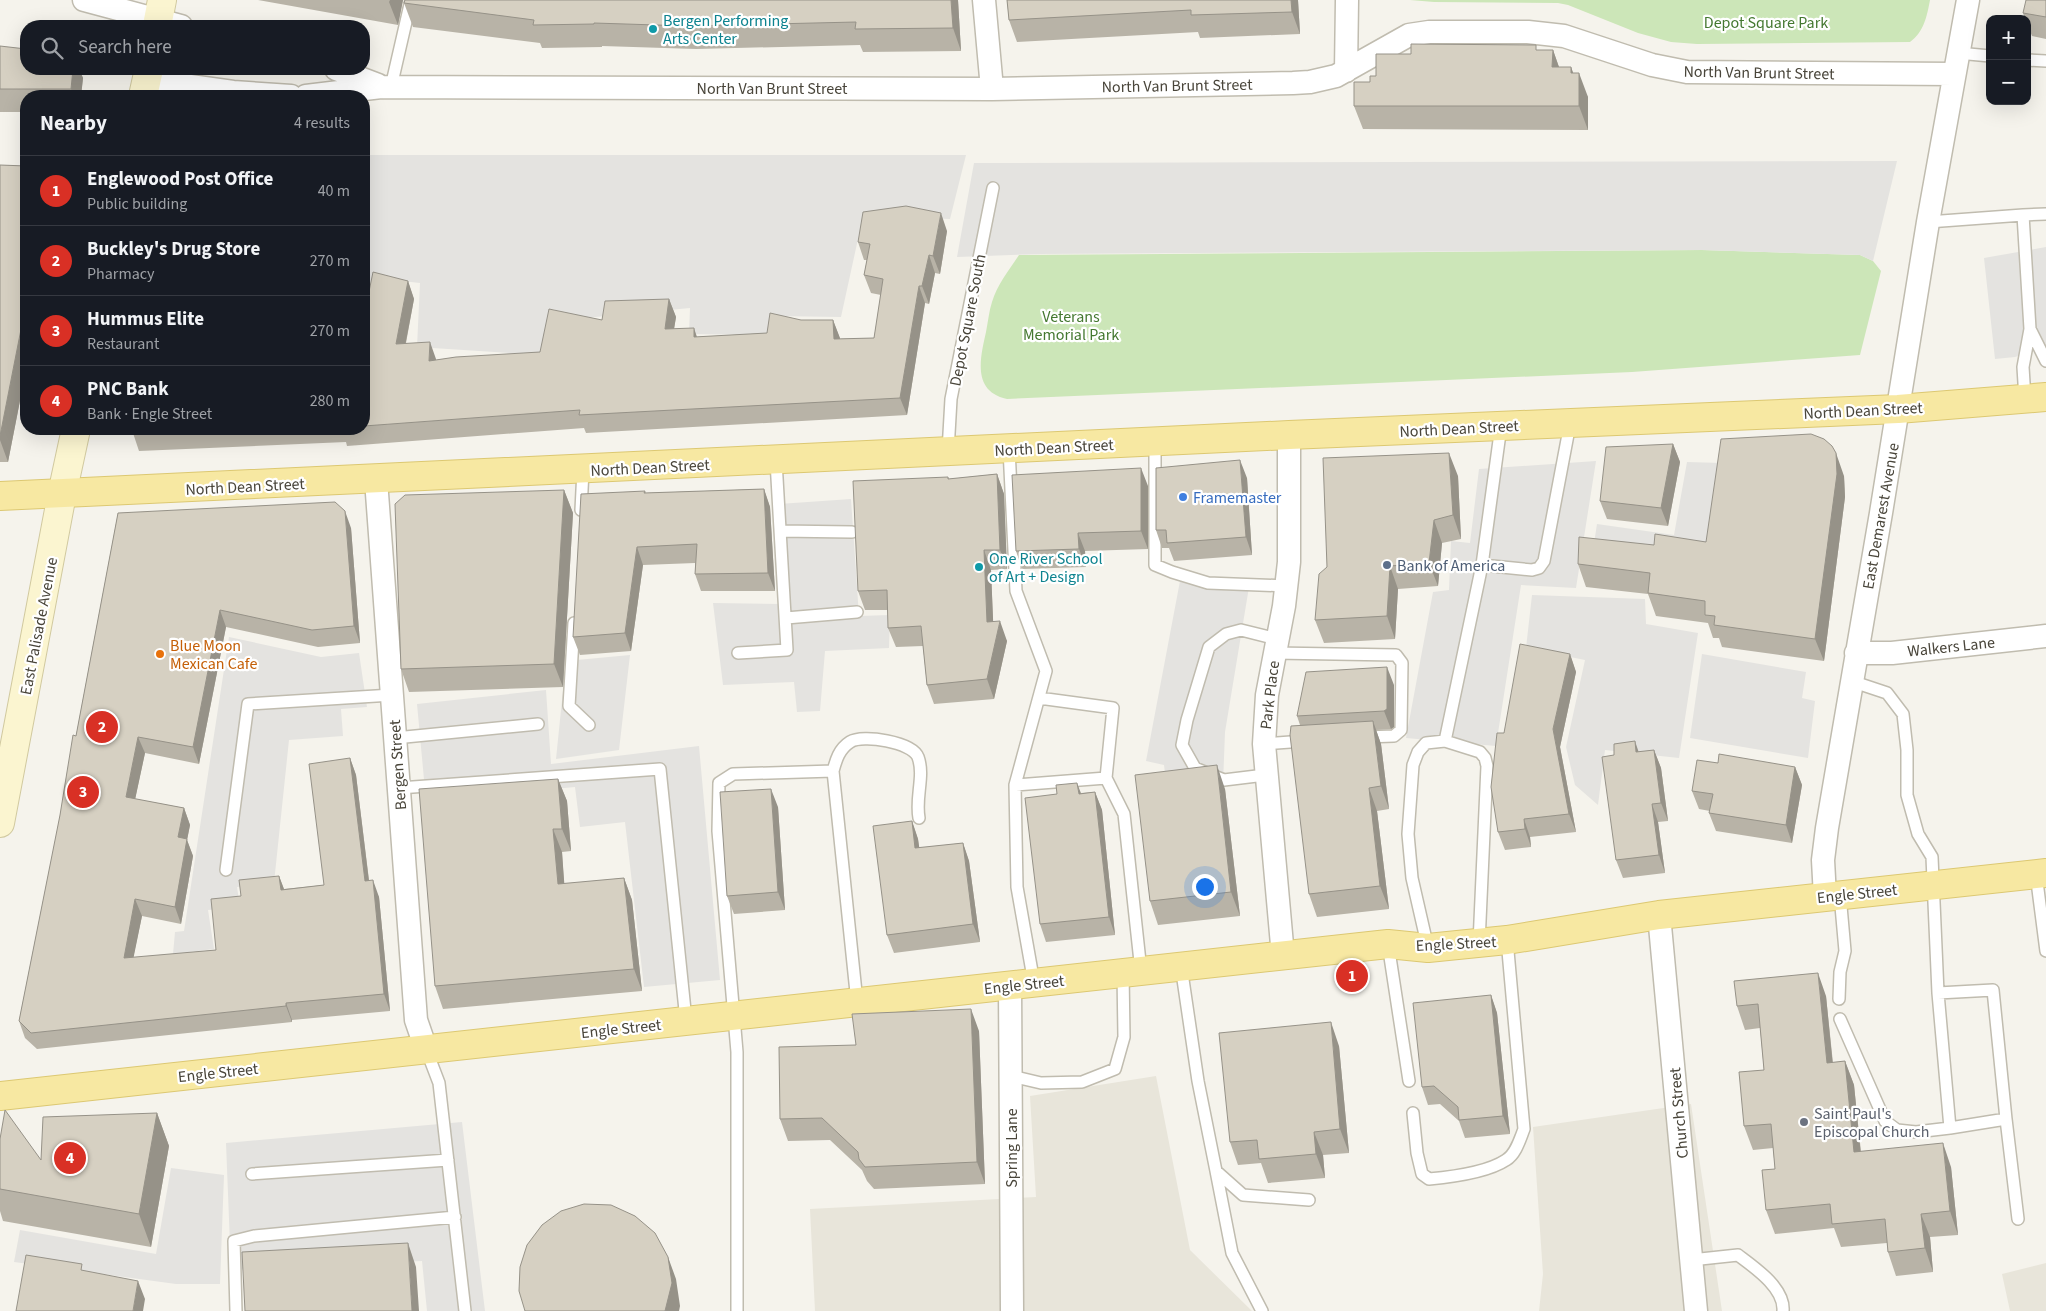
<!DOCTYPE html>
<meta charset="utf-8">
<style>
:root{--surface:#171b24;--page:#20242c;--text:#f1f3f6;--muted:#9ea1a6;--line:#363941;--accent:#d93025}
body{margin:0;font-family:"Source Sans 3",sans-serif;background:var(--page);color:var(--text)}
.controls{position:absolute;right:15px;top:15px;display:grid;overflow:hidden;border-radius:10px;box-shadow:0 5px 20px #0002}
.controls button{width:45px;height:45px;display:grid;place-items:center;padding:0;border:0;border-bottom:1px solid var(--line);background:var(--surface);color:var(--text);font:25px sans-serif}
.you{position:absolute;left:1204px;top:886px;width:18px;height:18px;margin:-12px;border:4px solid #fff;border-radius:50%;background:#1a73e8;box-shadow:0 0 0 8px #1a73e833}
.badge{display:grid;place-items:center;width:32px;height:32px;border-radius:50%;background:var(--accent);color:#fff;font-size:16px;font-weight:700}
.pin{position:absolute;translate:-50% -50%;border:2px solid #fff;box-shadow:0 1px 5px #0006}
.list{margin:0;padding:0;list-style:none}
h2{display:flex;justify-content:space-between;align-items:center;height:65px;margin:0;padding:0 20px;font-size:21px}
h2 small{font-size:16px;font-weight:400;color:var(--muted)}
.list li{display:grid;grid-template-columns:32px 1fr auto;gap:15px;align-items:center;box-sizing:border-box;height:70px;padding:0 20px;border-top:1px solid var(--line)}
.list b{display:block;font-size:19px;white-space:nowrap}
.list p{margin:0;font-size:16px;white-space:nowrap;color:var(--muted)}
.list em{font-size:16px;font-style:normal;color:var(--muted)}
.icon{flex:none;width:28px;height:28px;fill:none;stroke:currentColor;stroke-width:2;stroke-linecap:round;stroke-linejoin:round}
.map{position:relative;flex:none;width:2046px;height:1311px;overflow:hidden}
.search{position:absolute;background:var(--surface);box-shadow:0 5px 20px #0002;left:20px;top:20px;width:350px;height:55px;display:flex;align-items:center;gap:12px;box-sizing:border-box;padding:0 18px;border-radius:20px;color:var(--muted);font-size:19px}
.panel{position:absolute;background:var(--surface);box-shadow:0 5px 20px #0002;left:20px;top:90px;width:350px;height:345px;border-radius:20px}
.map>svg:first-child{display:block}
.residential{fill:#e8e5da}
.green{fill:#cce6b8}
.parking{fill:#e4e3e0}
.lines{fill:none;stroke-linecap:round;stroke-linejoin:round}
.lane-casing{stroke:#c0bcaf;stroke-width:14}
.street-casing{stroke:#c0bcaf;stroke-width:25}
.secondary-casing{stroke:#d1c99f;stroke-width:30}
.primary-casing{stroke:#dcc872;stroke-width:30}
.lane{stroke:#fff;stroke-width:11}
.street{stroke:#fff;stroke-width:22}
.secondary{stroke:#fbf5d0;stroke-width:28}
.primary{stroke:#f7e8a2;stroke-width:28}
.wall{fill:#b8b3a7}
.shaded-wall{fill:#969288}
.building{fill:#d6d0c2;stroke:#969288}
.culture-dot{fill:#0f9aa8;stroke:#fff;stroke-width:2}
.shop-dot{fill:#3f7fe0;stroke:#fff;stroke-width:2}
.service-dot{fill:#5c6f8a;stroke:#fff;stroke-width:2}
.food-dot{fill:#e8710a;stroke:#fff;stroke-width:2}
.worship-dot{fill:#6b7280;stroke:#fff;stroke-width:2}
.labels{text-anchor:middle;stroke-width:4.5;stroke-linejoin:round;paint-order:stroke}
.culture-label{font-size:16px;fill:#0d838f;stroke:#fff;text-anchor:start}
.park-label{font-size:16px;fill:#447830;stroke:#fff}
.street-label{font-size:16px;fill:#49453a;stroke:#fff}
.shop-label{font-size:16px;fill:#366cbe;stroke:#fff;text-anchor:start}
.service-label{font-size:16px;fill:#4e5e75;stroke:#fff;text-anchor:start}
.food-label{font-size:16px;fill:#c56008;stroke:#fff;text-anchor:start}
.worship-label{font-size:16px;fill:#5b616d;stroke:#fff;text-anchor:start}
</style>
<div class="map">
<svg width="2046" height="1311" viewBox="0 0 2046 1311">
<rect width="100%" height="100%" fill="#f5f3ec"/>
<path class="residential" d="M1156 1076 1190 1250 1252 1311H815L810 1209 1036 1197 1030 1096Z
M1691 1104 1722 1311H1539L1543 1274 1533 1127Z
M2046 1263V1311H2010L2002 1274Z"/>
<path class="green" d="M1410 0H1930C1927 16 1924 32 1910 42L1697 44 1671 42 1638 33 1568 5 1558 3 1434 2Z
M1702 250 1860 255 1873 261 1881 271 1860 355 1632 372 1007 399C972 391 980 359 986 332 988 322 989 311 992 302 997 285 1009 270 1019 255Z"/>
<path class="parking" d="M364 155H966L950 219 863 216 841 317 774 316 768 335 689 334 690 308 585 318 552 309 540 355 417 347 420 283 375 278 364 316Z
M1897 161 1873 261 1860 255 1702 250 1040 254 957 257 974 163Z
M2046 247V347L2015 357 1995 359 1984 258Z
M1596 461 1576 588 1521 585 1496 746 1406 738 1433 592 1449 590 1451 541 1470 543 1479 469Z
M1687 462 1722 463 1708 556 1593 550 1597 524 1674 535Z
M851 499 859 616 890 615 889 648 825 651 820 711 797 712 794 682 723 685 713 603 782 604 779 504Z
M1180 581H1250L1225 732 1223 784 1167 790 1164 765 1146 761Z
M1532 595 1645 599 1646 624 1698 633 1679 758 1605 750 1598 805 1575 785 1566 747 1585 660 1526 648Z
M229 637 321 657 359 653 367 707 341 709 343 736 289 740 274 883 237 887 240 907 208 910 214 949 173 954 175 932 184 931Z
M1702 654 1806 672 1802 698 1815 701 1808 758 1690 738Z
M630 655 619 750 556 759 566 661Z
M546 690 551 764 699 746 720 980 644 987 625 822 580 827 575 787 426 801 417 704Z
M462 1122 485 1311H427L422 1261 231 1270 226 1143Z
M171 1168 224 1175 220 1284H176L14 1262 20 1230 156 1254Z"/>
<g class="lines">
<defs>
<path id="lane" d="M1958 53 1990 56
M2027 60 2046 61
M391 87 411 0
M1928 222 2023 215
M2030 329 2023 215 2046 214
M2025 399 2023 367 2030 329 2046 361
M1155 442V565L1172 572 1208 583 1287 586
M1009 449 1016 591 1046 671 1015 785 1017 887 1034 983
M948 451 951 399 993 188
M581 510 583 470
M780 531 852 532
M1482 565 1532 570 1539 568 1544 561 1570 424
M786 618 857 612
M574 623 569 706 589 725
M738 653 787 650 776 461
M1274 653 1396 655 1402 663 1401 730 1394 736 1365 737
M1851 681 1887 693 1903 714 1907 750V795L1918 834 1932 857 1938 993 1950 1128 2006 1119 1993 990 1938 993
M1039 698 1113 708 1106 778
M395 738 538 724
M1445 741 1482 565 1501 426
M1264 744 1304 741
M1265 775 1224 780 1195 768 1182 745 1187 720 1209 647 1226 634 1241 630 1277 639
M1015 785 1106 778 1124 814 1141 971
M399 788 660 769 686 1020
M226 870 248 704 392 695
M2036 874 2046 951
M1388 944 1409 1081
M1428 948 1412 878 1408 834 1413 765 1418 752 1426 743 1445 741 1480 752 1485 758 1487 766 1479 943
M1181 966 1198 1081 1216 1171 1243 1195 1309 1200
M1839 999 1840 972 1845 951 1840 895
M857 1002 833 771C836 760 839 749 850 742 863 734 912 742 918 757 925 776 915 797 919 818
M1840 1019 1885 1121 1897 1130 1916 1132 1950 1128
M426 1049 439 1083 465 1311
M1011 1076 1041 1083 1082 1082 1115 1069 1124 1037 1123 973
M1413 1113 1417 1153 1422 1174 1429 1179C1451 1177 1488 1172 1506 1160 1516 1154 1520 1139 1524 1129L1507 940
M2006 1119 2018 1219
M1216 1171 1232 1253 1262 1311
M252 1174 448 1160
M1691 1260 1738 1255C1754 1267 1785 1288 1783 1311
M236 1311 234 1241 254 1236 455 1217
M737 1311V1052L718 831 719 783 733 774 833 771"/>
<path id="street" d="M84 0 181 26
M984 0 992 89
M336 69 378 85
M1346 71 1347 0
M147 80 233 92 291 96
M306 96 381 87 992 89 1293 83 1310 82 1336 76 1409 35 1429 32H1528L1564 36 1652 65 1687 72 1954 74
M376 480 416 1020 426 1049
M1856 653H1892L2046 636
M1825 897 1823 860 1827 828 1881 513 1928 222 1968 0
M1659 915 1696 1311
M1283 956 1264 744 1267 695 1284 606 1289 562V435
M1010 985 1012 1311"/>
<path id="secondary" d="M157 26 162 0
M143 96 149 69
M0 823 62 494 76 429"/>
<path id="primary" d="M0 496 1289 435 1898 409 2046 397
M0 1096 1388 944 1428 948 1507 940 1659 915 2046 873"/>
</defs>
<use href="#lane" class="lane-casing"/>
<use href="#street" class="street-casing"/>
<use href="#secondary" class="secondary-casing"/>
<use href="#primary" class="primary-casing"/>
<use href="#lane" class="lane"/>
<use href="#street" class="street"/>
<use href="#secondary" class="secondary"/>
<use href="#primary" class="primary"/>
</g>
<path class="wall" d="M258 0H403L398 25Z
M958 0 961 51 863 52 860 45 696 49 602 46V47L542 48 540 43 413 27 404 3Z
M1007 0H1298L1300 34 1200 38 1198 32 1017 42 1009 20Z
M2046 0V39L2032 36 2027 24V19H2025L2023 13Z
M0 46 26 69H79L83 78 81 96H26V112H0Z
M1538 50H1553L1559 67H1571L1573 73 1588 97V130L1363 129 1354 106 1376 76 1411 54Z
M0 165 26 166V370L8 462H0Z
M947 231 940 274 935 273 929 304 925 303 907 415 586 433 584 428 347 446 346 442 139 451 133 433 134 429H364V316L408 281 414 299 406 343 436 360 540 352 602 320 669 299 676 317 674 329 697 337 767 333 801 320H833L840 339 874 338 881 295 871 293 864 275 867 260H864L858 242Z
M1673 444 1680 462 1668 526 1607 519 1600 501Z
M997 474 1004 494 1007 569 991 570 993 622 1007 641 994 699 934 704 927 685 923 646 896 647 888 628V610H865L858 591 948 477 949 479Z
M1458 476 1461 539 1442 543 1438 586 1398 589 1395 639 1324 643 1315 620Z
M1844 476 1845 497 1824 661 1722 647 1719 638H1713L1708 623 1656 616 1648 594 1586 587 1578 564 1654 545 1706 542Z
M1247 478 1252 555 1174 561 1169 548H1162L1156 530Z
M1148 486V549L1085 551 1086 567 1022 569 1016 551Z
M764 489 770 507 775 591H701L695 574V563L643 565 631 651 580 655 573 637 645 491 646 493Z
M564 490 573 513 563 687 409 692 401 669Z
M118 513 351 528 360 643 318 647 226 627 199 764 145 753 135 799 184 808 190 825 187 840 193 856 181 924 142 916 133 958 216 950 241 896 279 876 284 889 324 885 350 758 356 775 369 880 379 897 390 1011 292 1020V1022L37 1049 25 1038 19 1021 76 736Z
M1570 654 1576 672 1560 747 1576 832 1530 837 1531 847 1505 850 1498 832 1504 733Z
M1394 685V727L1391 729 1376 730 1381 744 1389 809 1377 811 1389 909 1317 917 1309 894 1300 725 1297 716Z
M1654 750 1661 768 1668 821 1658 822 1665 873 1623 878 1616 860 1639 752Z
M1795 767 1802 785 1792 843 1716 831 1709 813 1710 811 1699 809 1692 791Z
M558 779 567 801 571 851 562 852 564 884 624 878 632 900 642 991 443 1009 435 986Z
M1225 789 1240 916 1158 925 1150 901Z
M1095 792 1102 810 1115 935 1046 942 1040 924 1081 793Z
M778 807 785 910 734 914 727 896Z
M912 821 918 839 919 848 963 843 969 861 980 942 894 953 887 935Z
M1491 995 1497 1013 1510 1134 1465 1138 1459 1121 1440 1104 1428 1105 1422 1087Z
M1826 996 1833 1063 1845 1061 1854 1085 1861 1152 1951 1167 1958 1235 1930 1237 1933 1272 1896 1276 1888 1252 1887 1243 1841 1247 1834 1228 1775 1234 1766 1210 1775 1169 1773 1148 1753 1150 1744 1126 1764 1070 1760 1028 1745 1030 1737 1006Z
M979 1031 985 1184 874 1189 867 1181 862 1170 830 1140 788 1141 780 1119 856 1045Z
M1339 1046 1349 1153 1323 1155 1325 1178 1268 1183 1261 1163 1238 1165 1230 1142Z
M157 1113 169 1146 151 1247 3 1221 0 1211V1139L41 1160Z"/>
<path class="shaded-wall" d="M390 0H403L398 25 389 2Z
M951 0H958L961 51 953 28Z
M1291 0H1298L1300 34 1292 12Z
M1553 50 1561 73 1552 67Z
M1571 67 1579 89V73L1588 97V130L1579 106 1571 73Z
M73 69H79L83 78 81 96H73L71 89Z
M941 213 947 231 940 274 933 256Z
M929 255 935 273 929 304 922 286Z
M408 281 414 299 402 362 396 344Z
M919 286 925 303 907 415 900 398Z
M669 299 676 317 671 347 665 329Z
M26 304V370L8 462 0 440V436Z
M833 320 840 338V357L834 339Z
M694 328 700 346 694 337Z
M430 342 436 359V379L429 361Z
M1673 444 1680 462 1668 526 1661 508Z
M1449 453 1458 476 1461 539 1453 515Z
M1836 453 1844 476 1845 497 1824 661 1815 639Z
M1240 460 1247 478 1252 555 1246 537Z
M1141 468 1148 486V549L1141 531Z
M997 474 1004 494 1007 569 1000 550Z
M764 489 770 507 775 591 768 573Z
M564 490 573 513 563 687 554 664Z
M345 511 351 528 360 643 354 626Z
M1434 520 1442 543 1438 586 1429 563Z
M1078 533 1085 551 1086 567 1079 549Z
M637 547 643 565 631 651 625 633Z
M984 550 991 570 994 642 987 622Z
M1390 566 1398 589 1395 639 1387 616Z
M220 610 226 627 199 764 193 747Z
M1000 621 1007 641 994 699 987 679Z
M1570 654 1576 672 1560 747 1576 832 1569 814 1553 729Z
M1387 667 1394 685V727L1391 729 1384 711Z
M1373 721 1381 744 1389 809 1381 786Z
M138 737 145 753 132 814 126 797Z
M1635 741 1641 759 1636 752Z
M1654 750 1661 768 1668 821 1661 803Z
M350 758 356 775 371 898 365 881Z
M1217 765 1225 789 1240 916 1231 892Z
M1795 767 1802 785 1792 843 1786 825Z
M558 779 567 801 571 851 562 829Z
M1077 783 1084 801 1079 794Z
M1369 788 1377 811 1389 909 1380 886Z
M771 789 778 807 785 910 778 892Z
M1095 792 1102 810 1115 935 1109 917Z
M1652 804 1658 822 1665 873 1659 855Z
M184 808 190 825 187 840 193 856 181 924 175 907 178 837Z
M1524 819 1530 837 1531 847 1525 829Z
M912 821 918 839 922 866 915 848Z
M553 829 562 852 566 907 558 884Z
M963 843 969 861 980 942 973 924Z
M279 876 285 892 281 890Z
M624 878 632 900 642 991 634 969Z
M373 880 379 897 390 1011 384 994Z
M135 899 142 916 130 975 124 958Z
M1818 973 1826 996 1835 1087 1827 1063Z
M1491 995 1497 1013 1510 1134 1503 1116Z
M286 1003 292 1020V1022L286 1006Z
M971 1009 979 1031 985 1184 977 1162Z
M1331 1022 1339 1046 1349 1153 1340 1129Z
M1845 1061 1854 1085 1863 1176 1854 1152Z
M157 1113 169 1146 151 1247 139 1214Z
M1314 1132 1323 1155 1325 1178 1316 1154Z
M1943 1143 1951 1167 1958 1235 1950 1211Z
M1921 1214 1930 1237 1933 1272 1925 1248Z
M408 1243 416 1267 419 1311H412Z
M668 1257 676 1279 680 1306 679 1311H665Z
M138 1281 145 1299 143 1311H133Z"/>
<path class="building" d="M405 0H951L953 28 855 29 856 22 688 26 594 23V24L533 25 534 20 404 3Z
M1007 0H1291L1292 12 1191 15V10L1009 20Z
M2026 0H2046V17L2023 13Z
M1411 44 1536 45V50H1553L1552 67H1571V73H1579V106H1354V82H1370V76H1376V54H1411Z
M0 46 26 49V69H73L71 89H0Z
M0 165 26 166V304L0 436Z
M906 206 941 213 933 256 929 255 922 286H919L900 398 579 415 580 410 364 426V316L373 272 408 281 396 344 430 342 429 361 456 357 540 352 549 309 602 320 605 301 669 299 665 329 694 328V337L767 333 770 313 801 320H833L834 339 874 338 883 279 864 275 870 244 858 242 863 212Z
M134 429H236L133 433Z
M1811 434 1824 439 1832 446 1836 453 1837 474 1815 639 1714 625 1715 616 1705 615V601L1648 593 1650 573 1578 564 1579 537 1654 545 1655 534 1706 542 1721 439Z
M1673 444 1661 508 1600 501 1606 447Z
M1449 453 1453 515 1434 520 1429 563 1390 566 1387 616 1315 620 1319 574 1327 567 1323 458Z
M1240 460 1246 537 1167 543 1166 530H1156V468Z
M1141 468V531L1078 533 1079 549 1016 551 1012 475Z
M997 474 1000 550H984L987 622 1000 621 987 679 927 685 921 626 888 628 887 590 858 591 853 481 948 477V479Z
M764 489 768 573 695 574 697 544 637 547 625 633 573 637 581 494 645 491 644 493Z
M564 490 554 664 401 669 395 504 405 495Z
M335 502 345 511 354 626 312 630 220 610 193 747 138 737 126 797 184 808 178 837 187 839 175 907 135 899 124 958 216 950 211 899 241 896 239 880 279 876 281 890 324 885 309 764 350 758 365 881 373 880 384 994 286 1003V1006L31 1033 19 1021 60 815 73 735 76 736 118 513Z
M1520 644 1570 654 1553 729 1569 814 1524 819 1525 829 1498 832 1491 787 1497 733H1504Z
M1387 667V709L1384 711 1297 716 1306 672Z
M1373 721 1381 786 1369 788 1380 886 1309 894 1290 735 1291 726Z
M1635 741 1636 752 1654 750 1661 803 1652 804 1659 855 1616 860 1602 757 1614 755V744Z
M1719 754 1795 767 1786 825 1709 813 1713 794 1692 791 1697 760 1718 763Z
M1217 765 1231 892 1150 901 1135 775Z
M558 779 562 829H553L558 884 624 878 634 969 435 986 419 789Z
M1077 783 1079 794 1095 792 1109 917 1040 924 1025 798 1057 794 1056 785Z
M771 789 778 892 727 896 720 792Z
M912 821 915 848 963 843 973 924 887 935 873 826Z
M1818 973 1827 1063 1845 1061 1854 1152 1943 1143 1950 1211 1921 1214 1925 1248 1888 1252 1885 1219 1832 1224 1830 1204 1766 1210 1762 1170 1775 1169 1771 1124 1744 1126 1739 1072 1764 1070 1758 1004 1737 1006 1734 981Z
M1491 995 1503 1116 1459 1120 1458 1107 1434 1086 1422 1087 1413 1003Z
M971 1009 977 1162 865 1167 859 1159 858 1152 822 1118 780 1119 779 1047 856 1045 852 1014Z
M1331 1022 1340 1129 1314 1132 1316 1154 1259 1159 1257 1140 1230 1142 1219 1033Z
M5 1110 41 1160 43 1117 157 1113 139 1214 0 1189V1139Z
M584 1204 611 1205 635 1216 655 1233 668 1257 672 1283 665 1311H525L519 1291 520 1267 527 1245 542 1225 561 1211Z
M408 1243 412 1311H245L242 1252Z
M26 1255 82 1264 81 1270 138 1281 133 1311H16Z"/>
<g class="culture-dot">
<circle cx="653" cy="29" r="5"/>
<circle cx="979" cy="567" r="5"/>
</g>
<circle class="shop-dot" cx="1183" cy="497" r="5"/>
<circle class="service-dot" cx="1387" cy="565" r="5"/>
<circle class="food-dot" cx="160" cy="654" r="5"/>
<circle class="worship-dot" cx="1804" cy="1122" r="5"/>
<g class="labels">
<g class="culture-label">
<text x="663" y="26">Bergen Performing<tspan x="663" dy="18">Arts Center</tspan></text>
<text x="989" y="564">One River School<tspan x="989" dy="18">of Art + Design</tspan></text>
</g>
<g class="park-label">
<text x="1766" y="28">Depot Square Park</text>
<text x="1071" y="322">Veterans<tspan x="1071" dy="18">Memorial Park</tspan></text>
</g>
<g class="street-label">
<text transform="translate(1759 72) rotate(1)" y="6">North Van Brunt Street</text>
<text transform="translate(1177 85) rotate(-1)" y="6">North Van Brunt Street</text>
<text x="772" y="94">North Van Brunt Street</text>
<text transform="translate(967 320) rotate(-79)" y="6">Depot Square South</text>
<text transform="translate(1863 410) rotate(-3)" y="6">North Dean Street</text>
<text transform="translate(1459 428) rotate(-3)" y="6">North Dean Street</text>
<text transform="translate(1054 447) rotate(-3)" y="6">North Dean Street</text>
<text transform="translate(650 467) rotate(-3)" y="6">North Dean Street</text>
<text transform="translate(245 486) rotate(-3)" y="6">North Dean Street</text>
<text transform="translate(1880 516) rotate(-80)" y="6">East Demarest Avenue</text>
<text transform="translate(38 626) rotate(-79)" y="6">East Palisade Avenue</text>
<text transform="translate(1951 646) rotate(-6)" y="6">Walkers Lane</text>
<text transform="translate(1269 695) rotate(-83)" y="6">Park Place</text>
<text transform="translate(397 765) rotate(-94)" y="6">Bergen Street</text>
<text transform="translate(1857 893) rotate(-6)" y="6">Engle Street</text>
<text transform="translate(1456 943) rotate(-3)" y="6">Engle Street</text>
<text transform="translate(1024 984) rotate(-6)" y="6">Engle Street</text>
<text transform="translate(621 1028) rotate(-6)" y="6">Engle Street</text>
<text transform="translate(218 1072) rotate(-6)" y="6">Engle Street</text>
<text transform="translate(1678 1113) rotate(-95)" y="6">Church Street</text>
<text transform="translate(1011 1148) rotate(-90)" y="6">Spring Lane</text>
</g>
<g class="shop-label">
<text x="1193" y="503">Framemaster</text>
</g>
<g class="service-label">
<text x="1397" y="571">Bank of America</text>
</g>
<g class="food-label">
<text x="170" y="651">Blue Moon<tspan x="170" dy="18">Mexican Cafe</tspan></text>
</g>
<g class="worship-label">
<text x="1814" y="1119">Saint Paul's<tspan x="1814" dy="18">Episcopal Church</tspan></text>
</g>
</g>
</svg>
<div class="controls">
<button>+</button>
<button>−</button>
</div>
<div class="you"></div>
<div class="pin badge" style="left:1352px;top:976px">1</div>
<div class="pin badge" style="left:102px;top:727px">2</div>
<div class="pin badge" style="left:83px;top:792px">3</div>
<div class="pin badge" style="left:70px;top:1158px">4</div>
<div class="search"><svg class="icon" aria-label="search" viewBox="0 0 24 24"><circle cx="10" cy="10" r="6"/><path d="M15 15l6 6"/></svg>Search here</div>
<section class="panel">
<h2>Nearby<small>4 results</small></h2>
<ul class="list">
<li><span class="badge">1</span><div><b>Englewood Post Office</b><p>Public building</p></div><em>40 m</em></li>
<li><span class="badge">2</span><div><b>Buckley's Drug Store</b><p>Pharmacy</p></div><em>270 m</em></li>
<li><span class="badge">3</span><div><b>Hummus Elite</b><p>Restaurant</p></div><em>270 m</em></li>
<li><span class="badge">4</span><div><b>PNC Bank</b><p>Bank · Engle Street</p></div><em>280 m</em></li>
</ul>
</section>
</div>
